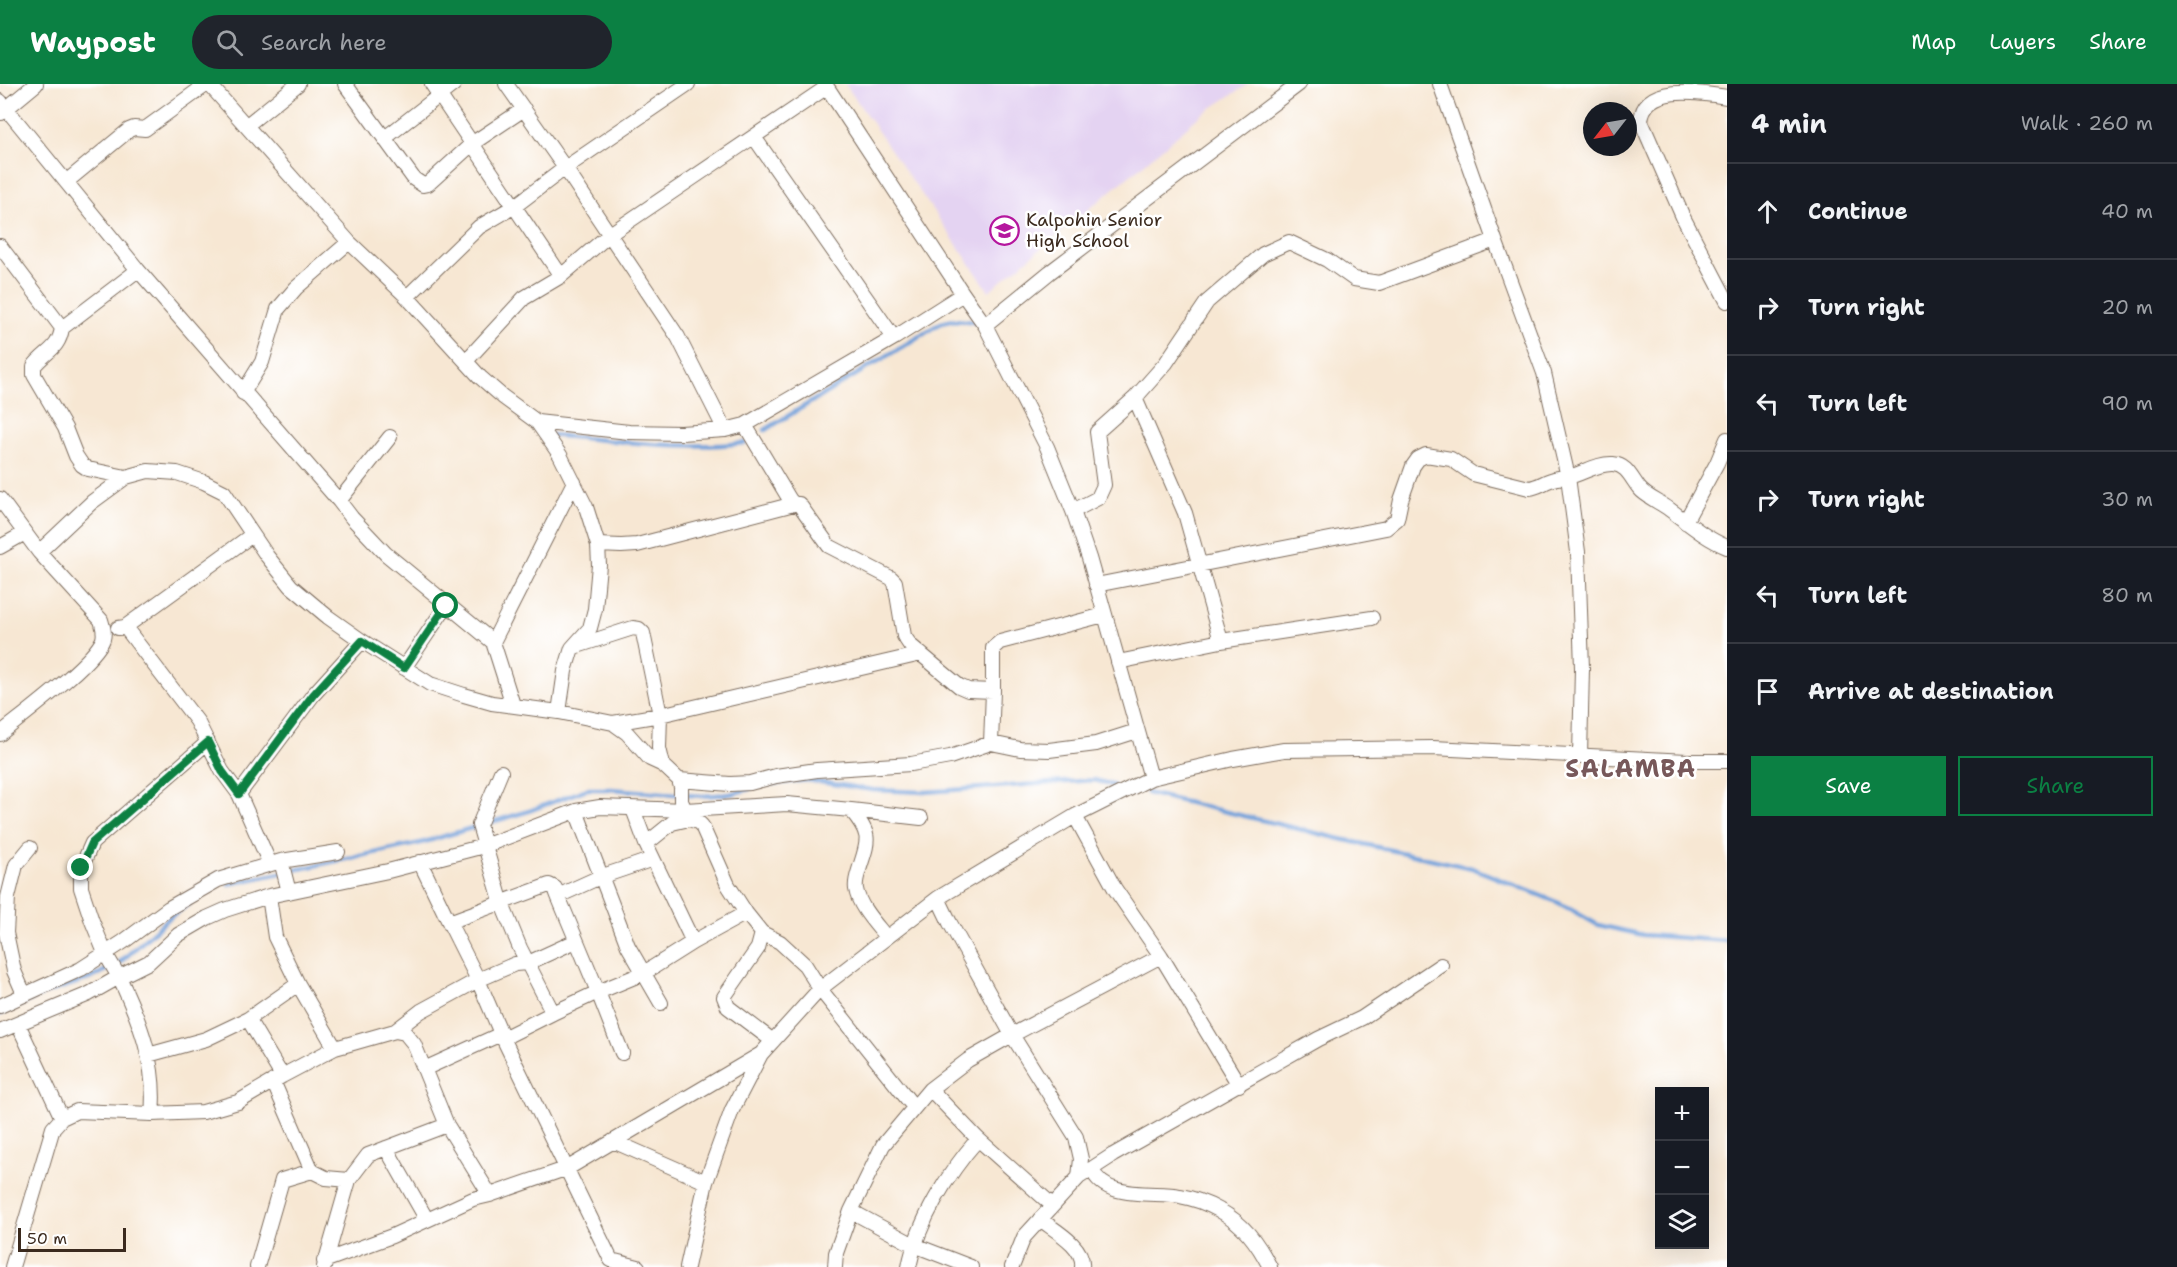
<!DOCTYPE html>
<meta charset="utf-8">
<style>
:root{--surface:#171b24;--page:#20242c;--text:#f1f3f6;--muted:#9ea1a6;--line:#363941;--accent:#0b8043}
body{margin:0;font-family:"Shantell Sans",sans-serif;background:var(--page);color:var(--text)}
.controls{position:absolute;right:18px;bottom:18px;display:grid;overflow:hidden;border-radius:0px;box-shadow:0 6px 24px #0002}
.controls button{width:54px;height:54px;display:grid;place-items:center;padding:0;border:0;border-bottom:2px solid var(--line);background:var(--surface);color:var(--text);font:30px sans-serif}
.compass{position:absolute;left:1583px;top:18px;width:54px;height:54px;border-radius:50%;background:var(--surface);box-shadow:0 6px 24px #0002;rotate:239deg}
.scale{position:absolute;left:18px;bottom:15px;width:108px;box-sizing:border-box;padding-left:6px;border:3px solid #3b2a1e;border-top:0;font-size:16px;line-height:21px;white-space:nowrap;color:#3b2a1e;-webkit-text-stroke:4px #fff;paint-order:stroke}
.stop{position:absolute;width:18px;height:18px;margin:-14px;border:4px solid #0b8043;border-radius:50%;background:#fff}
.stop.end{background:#0b8043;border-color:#fff;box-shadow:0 2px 6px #0008}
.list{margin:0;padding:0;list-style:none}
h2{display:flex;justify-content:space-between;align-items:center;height:78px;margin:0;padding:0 24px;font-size:26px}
h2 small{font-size:20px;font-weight:400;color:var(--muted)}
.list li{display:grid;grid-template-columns:39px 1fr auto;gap:18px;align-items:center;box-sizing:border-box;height:96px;padding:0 24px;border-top:2px solid var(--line)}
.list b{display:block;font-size:22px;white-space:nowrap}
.list em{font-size:20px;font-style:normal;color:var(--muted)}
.actions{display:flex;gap:12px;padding:18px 24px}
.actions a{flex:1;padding:14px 0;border:2px solid var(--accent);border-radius:0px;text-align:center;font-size:21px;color:var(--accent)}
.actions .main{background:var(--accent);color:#fff}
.icon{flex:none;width:33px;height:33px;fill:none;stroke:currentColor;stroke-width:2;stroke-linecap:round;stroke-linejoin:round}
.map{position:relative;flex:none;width:1727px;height:1183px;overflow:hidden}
header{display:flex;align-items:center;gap:36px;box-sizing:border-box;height:84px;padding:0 30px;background:var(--accent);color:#fff}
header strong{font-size:28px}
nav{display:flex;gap:33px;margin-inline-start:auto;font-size:21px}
.search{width:420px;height:54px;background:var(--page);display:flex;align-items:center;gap:15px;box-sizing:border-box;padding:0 21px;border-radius:33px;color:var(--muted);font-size:22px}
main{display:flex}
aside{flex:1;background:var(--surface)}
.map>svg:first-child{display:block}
.built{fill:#e4d3f2}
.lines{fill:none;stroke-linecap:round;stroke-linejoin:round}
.stream{stroke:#709fd9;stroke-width:4.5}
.minor-casing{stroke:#7d6c5d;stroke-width:16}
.minor{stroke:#fff;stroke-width:14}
.route{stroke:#0b8043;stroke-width:8}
.labels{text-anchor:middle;stroke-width:5;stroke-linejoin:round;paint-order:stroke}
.poi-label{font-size:18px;fill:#3b2a1e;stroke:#fff;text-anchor:start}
.district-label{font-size:24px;font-weight:bold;letter-spacing:1.5px;fill:#77585a;stroke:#fff}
</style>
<header>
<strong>Waypost</strong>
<div class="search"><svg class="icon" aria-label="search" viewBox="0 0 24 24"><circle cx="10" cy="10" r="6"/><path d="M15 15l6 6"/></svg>Search here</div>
<nav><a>Map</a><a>Layers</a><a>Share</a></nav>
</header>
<main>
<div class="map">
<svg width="1727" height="1183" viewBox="0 0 1727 1183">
<rect width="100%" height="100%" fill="#fff"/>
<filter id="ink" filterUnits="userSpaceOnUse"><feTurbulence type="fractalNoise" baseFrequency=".0167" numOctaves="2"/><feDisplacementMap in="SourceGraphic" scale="12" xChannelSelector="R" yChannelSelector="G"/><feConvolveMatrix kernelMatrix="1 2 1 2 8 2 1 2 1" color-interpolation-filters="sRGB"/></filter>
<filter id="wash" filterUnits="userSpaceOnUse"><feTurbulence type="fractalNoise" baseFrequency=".008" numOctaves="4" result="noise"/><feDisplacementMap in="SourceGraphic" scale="24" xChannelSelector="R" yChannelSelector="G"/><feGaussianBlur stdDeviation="1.35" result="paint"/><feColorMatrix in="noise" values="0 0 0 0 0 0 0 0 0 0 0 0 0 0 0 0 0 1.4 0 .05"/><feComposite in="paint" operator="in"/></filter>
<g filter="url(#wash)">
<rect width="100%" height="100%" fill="#f7e7d3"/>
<path class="built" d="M845 0H1249L1202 30 1138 85 989 207Z"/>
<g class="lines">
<path class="stream" d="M765 346 941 239 953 236 978 238
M551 351C615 357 681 366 745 359
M769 700 807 696 873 706 924 708 1094 696 1113 701
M1147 709 1345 756 1472 784 1559 819 1598 841 1643 851 1727 857
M229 800 421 759 529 727 587 705H611L702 712 730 710 749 705
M0 930 45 909 91 894 118 880 170 833 189 820"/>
</g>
</g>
<g filter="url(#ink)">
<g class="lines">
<defs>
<path id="minor" d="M209 0 349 158 407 213 480 293 503 313 537 338 629 348 681 349 725 346 745 341 894 254 963 210
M345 0 414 95 423 101 428 100 473 59 524 25
M432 0 561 192
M506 0 565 84 678 253 725 346
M825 0 963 210 985 241 1047 363 1073 427 1089 474 1151 694
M1440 0 1495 156 1544 289 1568 393 1578 468 1582 584 1580 672
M1727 13C1696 8 1643 0 1641 37L1683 133 1727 217
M0 17 138 186 339 417 352 434 386 470 493 558 513 621
M1 29 36 0
M247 41 298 0
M754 53 894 254
M385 54 454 0
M66 98 129 46 134 44 145 45 207 0
M0 162 62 244 138 186
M407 213 479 143 515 122 565 84 688 0
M985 241 1050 188 1299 0
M62 244C59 265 46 267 34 282V291L65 344 76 372 82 381 88 385 126 393
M466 277 524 214 561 192 610 150 827 3
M243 309 262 278 278 225 296 204 349 158
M1135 314 1185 429 1221 557
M537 338 560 371 586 423 598 461 599 481 595 525 590 544 572 564 565 587 559 628
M745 341 790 416 794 420H799L829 462 891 494 895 498 904 552 910 561 959 602 968 606 993 607 991 659
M0 415 39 468 101 536C103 543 105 548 103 555 95 578 22 632 0 650
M339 417 390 353
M1073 427 1098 414 1104 401 1097 348 1135 314 1166 279 1207 218 1263 170 1289 158 1327 176 1354 195 1379 199 1495 156
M1685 438 1717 379 1727 355
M598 461 621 462 637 461 794 420
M0 463 25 449
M39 468 92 418 126 393 148 387 177 389 204 398 224 408 267 472 291 502 328 533 362 557 430 600 464 611 492 619 559 628 613 639 627 649 650 675 663 681 679 696 681 703V717L689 735 698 738 702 742 728 801 746 829 762 849 780 858 805 881 820 905 913 1022
M1096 501 1386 444 1397 435 1401 416 1413 382 1418 375 1426 371 1451 375 1473 390 1529 404C1539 403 1545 397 1554 395 1559 393 1564 394 1568 393 1583 390 1597 379 1613 380 1627 381 1631 394 1639 404 1646 413 1660 418 1669 425 1688 439 1705 454 1727 463
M125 543 197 637 222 687 239 710 270 780
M118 544 125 543 252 451
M493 558 574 398
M574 563 633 544 639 545 643 549 660 631 659 664 663 681
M1118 578 1221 557 1372 534
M404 584 446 522
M993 607V564L1000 558 1104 531
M613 639 660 631 921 570
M501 688 479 741 502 820 520 864 553 929 598 908 558 812
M679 696 730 700 750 699 776 692 817 686 911 680 950 673 991 659 1020 665 1049 666 1096 660 1137 647
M239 710 313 611 362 557
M633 725 646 760
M851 726 921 734
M576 727 628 862 661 919
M1075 732 1115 805 1161 872 1239 1001
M689 735 672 739 646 760 693 858
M420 778 449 838 549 801 555 804 558 812 600 793 653 775
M289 808 281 777 338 768
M269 812 388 787 484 762 576 727 600 723 685 726 787 720 851 726C873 752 868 757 859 786 857 792 855 799 856 805 859 823 876 840 886 853
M449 838 478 896 503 954 553 929
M762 849 758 864 724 913 728 923 773 957
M24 910 14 887 6 849 8 813 16 781 30 764
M0 922 81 885 123 858 169 824 218 796 281 777
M18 940 62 1034
M0 947 89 910 119 893 105 869 92 837 81 804V784L92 759 208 658
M395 947 421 927 478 896 515 880 528 879 576 857
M503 954 611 1176 638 1183
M622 969 598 908 644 889 693 858 746 829
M148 971 206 955 248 935
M424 985 501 950
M282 992 248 935 298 900
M273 997 312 1087 326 1094 349 1096
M930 1005 978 1055 1052 1121
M152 1030C157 981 140 937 119 893L149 878 178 851 207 834 225 826 269 812 275 853 298 900 335 964
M613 1057 706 1098
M386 1064 427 1136
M1092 1085C1104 1117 1154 1107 1180 1112 1192 1114 1208 1120 1219 1126 1244 1140 1257 1158 1270 1183
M1079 1093 1113 1071 1318 955 1362 934 1441 881
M851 1127 914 1161 971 1183
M1040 1135C1054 1146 1085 1162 1082 1183
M324 1177 392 1152 473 1115 490 1111 568 1084 761 970
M12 1183 53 1044 62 1034 77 1027 152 1030 203 1028 238 1018 282 992 335 964 353 959 395 947 405 949 414 960 447 1041 490 1111
M257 1183 282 1096 312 1087
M324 1183 349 1096 368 1071 447 1041
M687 1183 706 1098 732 1026 761 970 820 905 938 814
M835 1183 836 1169 851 1127 883 1061 930 1005 968 976 1012 951 1161 872
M909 1183C918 1137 948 1089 978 1055
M1012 1183 1024 1153 1079 1093 1081 1075 1076 1053 1012 951 950 839 938 814 1075 732 1151 694 1233 675 1284 666 1433 664 1687 677H1727"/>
</defs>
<use href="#minor" class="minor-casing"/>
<use href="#minor" class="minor"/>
</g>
</g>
<g class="lines" filter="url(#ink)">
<path class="route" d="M81 784 92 759 208 658 222 687 239 710 313 611 362 557 404 584 446 522"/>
</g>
<defs>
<symbol id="school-ring" viewBox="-11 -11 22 22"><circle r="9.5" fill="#fff" stroke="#b5179e" stroke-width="1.5"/><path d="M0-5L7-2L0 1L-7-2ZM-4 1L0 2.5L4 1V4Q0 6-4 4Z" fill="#b5179e"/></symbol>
</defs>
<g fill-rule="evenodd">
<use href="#school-ring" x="988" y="130" width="33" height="33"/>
</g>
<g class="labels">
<g class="poi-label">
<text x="1026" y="142">Kalpohin Senior<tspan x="1026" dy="21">High School</tspan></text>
</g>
<g class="district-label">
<text x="1631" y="693">SALAMBA</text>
</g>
</g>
</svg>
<div class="controls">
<button>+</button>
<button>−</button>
<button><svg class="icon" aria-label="layers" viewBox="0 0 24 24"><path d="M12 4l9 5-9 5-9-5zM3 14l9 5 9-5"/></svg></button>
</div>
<svg class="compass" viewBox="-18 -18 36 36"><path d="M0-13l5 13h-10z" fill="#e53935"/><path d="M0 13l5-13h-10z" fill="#9ea1a6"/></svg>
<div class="scale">50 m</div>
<div class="stop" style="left:446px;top:522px"></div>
<div class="stop end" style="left:81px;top:784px"></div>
</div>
<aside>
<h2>4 min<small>Walk · 260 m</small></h2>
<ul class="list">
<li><svg class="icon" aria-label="ahead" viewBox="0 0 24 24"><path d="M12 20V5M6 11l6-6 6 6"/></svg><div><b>Continue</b></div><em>40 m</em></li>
<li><svg class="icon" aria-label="right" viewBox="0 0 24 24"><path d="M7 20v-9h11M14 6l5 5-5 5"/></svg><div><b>Turn right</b></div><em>20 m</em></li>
<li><svg class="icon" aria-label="left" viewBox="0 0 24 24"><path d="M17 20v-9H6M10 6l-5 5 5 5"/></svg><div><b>Turn left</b></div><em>90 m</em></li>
<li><svg class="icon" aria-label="right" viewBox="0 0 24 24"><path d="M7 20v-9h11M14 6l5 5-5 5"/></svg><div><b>Turn right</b></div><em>30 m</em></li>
<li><svg class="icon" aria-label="left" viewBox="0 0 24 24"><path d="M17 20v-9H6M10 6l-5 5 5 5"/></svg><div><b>Turn left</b></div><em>80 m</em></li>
<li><svg class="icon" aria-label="arrive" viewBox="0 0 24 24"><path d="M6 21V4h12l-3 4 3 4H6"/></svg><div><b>Arrive at destination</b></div></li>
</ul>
<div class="actions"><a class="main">Save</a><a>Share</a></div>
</aside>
</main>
